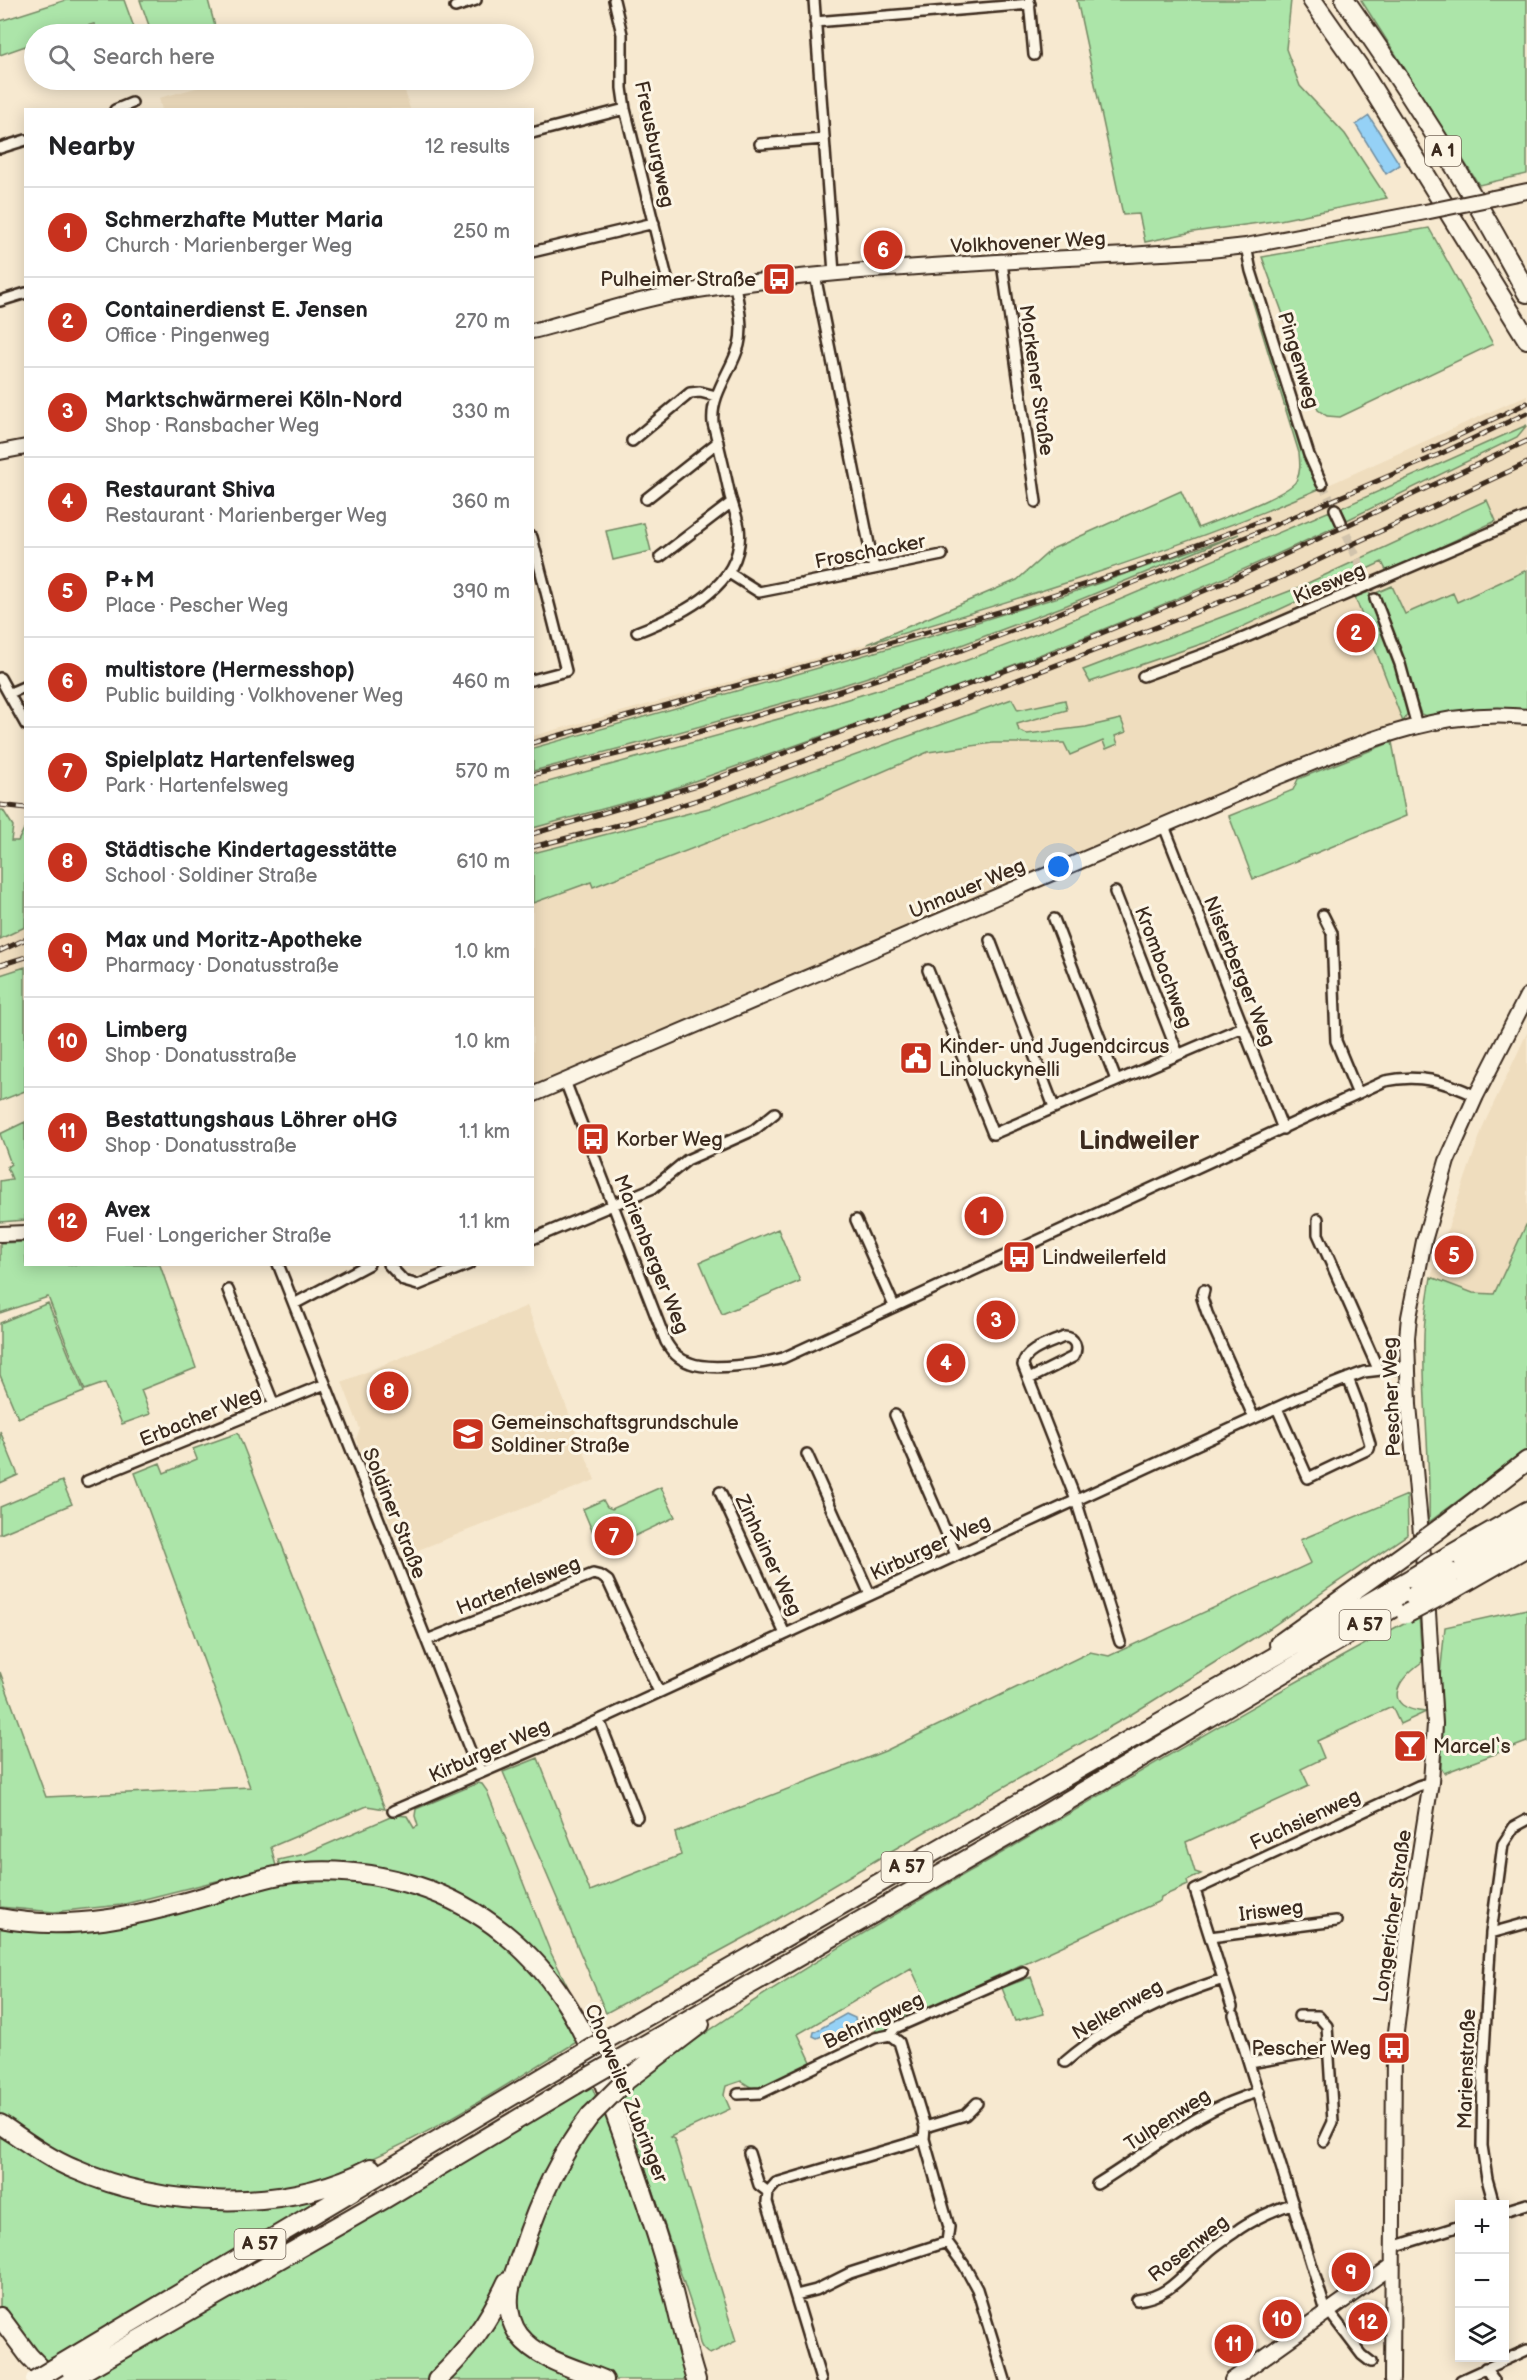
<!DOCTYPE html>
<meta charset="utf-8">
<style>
:root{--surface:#fff;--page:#f6f6f6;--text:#202124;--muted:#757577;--line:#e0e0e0;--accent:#c8321e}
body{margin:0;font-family:"Balsamiq Sans",sans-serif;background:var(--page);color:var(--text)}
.controls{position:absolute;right:18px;bottom:18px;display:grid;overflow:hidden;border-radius:0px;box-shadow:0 3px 15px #0003}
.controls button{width:54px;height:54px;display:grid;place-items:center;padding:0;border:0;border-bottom:2px solid var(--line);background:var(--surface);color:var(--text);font:30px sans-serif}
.you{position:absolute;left:1059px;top:867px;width:21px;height:21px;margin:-15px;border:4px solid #fff;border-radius:50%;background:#1a73e8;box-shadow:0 0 0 9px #1a73e833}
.badge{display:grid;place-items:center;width:39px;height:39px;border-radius:50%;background:var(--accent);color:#fff;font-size:20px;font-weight:700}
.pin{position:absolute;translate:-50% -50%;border:3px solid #fff;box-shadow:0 2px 6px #0006}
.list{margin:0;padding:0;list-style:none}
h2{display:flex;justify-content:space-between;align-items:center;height:78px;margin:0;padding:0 24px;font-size:26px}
h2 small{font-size:20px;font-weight:400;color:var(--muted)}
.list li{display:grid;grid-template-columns:39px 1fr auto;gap:18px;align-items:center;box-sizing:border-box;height:90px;padding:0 24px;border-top:2px solid var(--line)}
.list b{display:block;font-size:22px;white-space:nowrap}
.list p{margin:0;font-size:20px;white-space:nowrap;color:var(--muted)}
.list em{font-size:20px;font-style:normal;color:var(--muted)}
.icon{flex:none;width:33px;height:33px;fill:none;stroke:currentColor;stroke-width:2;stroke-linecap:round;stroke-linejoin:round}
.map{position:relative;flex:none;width:1527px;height:2380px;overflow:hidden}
.search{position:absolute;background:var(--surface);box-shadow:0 3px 15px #0003;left:24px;top:24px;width:510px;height:66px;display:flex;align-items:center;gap:15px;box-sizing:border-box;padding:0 21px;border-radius:33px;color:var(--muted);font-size:22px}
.panel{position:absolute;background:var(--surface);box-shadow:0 3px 15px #0003;left:24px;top:108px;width:510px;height:1158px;border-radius:0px}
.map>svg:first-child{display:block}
.built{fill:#efddbe;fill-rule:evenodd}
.green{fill:#ace5a9;stroke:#748864;stroke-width:1.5}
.water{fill:#95d1f6;stroke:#718ea0;stroke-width:1.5}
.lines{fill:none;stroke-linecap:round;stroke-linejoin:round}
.street-tunnel{stroke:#d1c3ac;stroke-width:9;stroke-dasharray:9 4.5;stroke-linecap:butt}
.street-casing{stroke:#3b2a1e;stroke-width:14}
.secondary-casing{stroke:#3b2a1e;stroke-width:18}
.highway-casing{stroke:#3b2a1e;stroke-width:22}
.street{stroke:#fcf5e5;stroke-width:9}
.secondary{stroke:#fcf5e5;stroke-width:14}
.highway{stroke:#fcf5e5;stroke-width:18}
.rail-casing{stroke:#3b2a1e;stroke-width:5}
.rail{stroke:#fcf5e5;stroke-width:3;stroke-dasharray:9;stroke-linecap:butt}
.secondary-bridge-casing{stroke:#3b2a1e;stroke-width:18;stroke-linecap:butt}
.highway-bridge-casing{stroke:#3b2a1e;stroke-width:22;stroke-linecap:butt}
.secondary-bridge{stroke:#fcf5e5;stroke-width:14}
.highway-bridge{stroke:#fcf5e5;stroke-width:18}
.labels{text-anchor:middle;stroke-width:6;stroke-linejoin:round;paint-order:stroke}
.shield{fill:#fcf5e5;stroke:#75675a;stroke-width:1.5}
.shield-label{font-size:18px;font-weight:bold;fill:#3b2a1e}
.street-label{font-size:20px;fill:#3b2a1e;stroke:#fcf5e5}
.poi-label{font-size:20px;fill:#3b2a1e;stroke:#fcf5e5;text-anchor:start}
.district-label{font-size:26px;font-weight:bold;fill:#3b2a1e;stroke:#fcf5e5}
</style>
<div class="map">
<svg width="1527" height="2380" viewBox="0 0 1527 2380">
<rect width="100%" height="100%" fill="#f7e9d0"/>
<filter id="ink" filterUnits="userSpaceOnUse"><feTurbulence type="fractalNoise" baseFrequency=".0167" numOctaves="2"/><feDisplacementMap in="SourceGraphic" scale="12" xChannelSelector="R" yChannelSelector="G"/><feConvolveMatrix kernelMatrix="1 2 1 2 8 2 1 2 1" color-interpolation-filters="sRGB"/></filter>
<g filter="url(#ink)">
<path class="built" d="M225 80H402L410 109 162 110 159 98Z
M1527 395V570L1457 602 1452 593 1405 614 1392 586 1376 593 1369 592 1355 597 1403 722 533 1088V903L591 882 594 887 688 851 928 752 993 743H1064L1070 755 1103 741 1118 744 1115 736 1125 732 1121 719 1086 727 1027 734 1019 731 1017 724 1067 710 1065 701 1017 710 1011 699 709 808 533 853V736L867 644 1004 604 1142 559 1304 496ZM1487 500 1496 520 1387 571 1382 562 1216 639 1091 682 1083 671 1295 589Z
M25 927V967L0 975V939Z
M1527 1033V1223L1494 1294 1473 1293 1431 1277 1484 1124Z
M527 1306 595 1480 403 1556 356 1439 360 1429 342 1382Z"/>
<path class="green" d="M66 0H124L136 33 98 34 94 24 61 34H34V43L0 55V21Z
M140 0H208L217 34H152Z
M1077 0H1291L1286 49 1300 86 1345 134 1387 198 1280 220 1193 232 1145 242 1139 214 1123 215Z
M1361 0H1527V174L1479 185Z
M1429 228 1493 344 1340 417 1327 416 1318 410 1262 257Z
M1250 280 1306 458 1319 489C1172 552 1020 599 867 644L1017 580 1052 549 1181 491 1198 528C1217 520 1288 495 1296 481 1301 472 1300 463 1299 453L1250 293Z
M1527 425 1517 437 1347 520 1341 508Z
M1487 500 1496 521 1387 572 1382 562 1216 639 1090 682 1083 670 1295 589Z
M1330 511 1337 526C1131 625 916 704 700 779L661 793 533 828V786L815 709 933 673 1055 627Z
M644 523 651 551 613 560 606 531Z
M1239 534 1067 605 927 658 812 695 636 744 533 771V748L932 636 1065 595Z
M1527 570V713L1431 718 1421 714 1376 593 1392 586 1405 614 1453 593 1457 602Z
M1369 592 1397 665 1408 713 1403 722 1355 597Z
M1012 699 1018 710 1065 700 1067 710 1017 724 1019 731 1027 734 1086 727 1121 719 1126 732 1115 736 1118 744 1106 749 1103 741 1070 755 1064 743H993L928 752 815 801 593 887 591 882 533 903V853L709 808Z
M1392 742 1406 816 1253 879 1229 816 1293 790 1298 779Z
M0 810H3L13 826 11 841H18L26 825 25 927 0 939Z
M25 967V1091L0 1101V975Z
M25 1122V1220L0 1222V1181L12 1179 7 1167 11 1164 0 1134Z
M1527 1223V1450L1429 1522C1431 1460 1422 1399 1424 1337 1424 1317 1428 1297 1431 1277L1473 1293 1494 1294Z
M778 1229 800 1281 722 1314 700 1262Z
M25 1242 26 1264 160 1265 196 1368 141 1390 150 1414 122 1424 105 1383 85 1390 48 1297 0 1313V1243Z
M48 1303 84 1392 18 1418 0 1375V1323Z
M0 1431 18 1475 0 1483Z
M238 1433 385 1809 367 1806 271 1847 276 1866 121 1905 54 1912 0 1907V1672L46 1797 250 1787 135 1473 160 1463 164 1473 197 1459 193 1449Z
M62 1481 72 1504 0 1534V1507Z
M661 1487 675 1517 601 1552 583 1509 603 1500 607 1507 612 1509Z
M1407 1495 1408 1534 1270 1628 1127 1717 893 1850 755 1932 606 2013 503 1772 538 1758 590 1891 681 1855 675 1833 885 1751 1090 1652 1109 1656 1311 1563 1300 1540Z
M1527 1609V1742L1444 1773 1441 1768 1443 1725 1440 1676 1445 1627Z
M1419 1615 1422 1662C1397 1680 1380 1708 1426 1712L1400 1724 1392 1707 1317 1741 1324 1758 1301 1769 1309 1786 1186 1842 1195 1872 1201 1874 1187 1881 1188 1885 1161 1897 1160 1901 890 2025 888 2031 877 2032 871 2025 926 2000 911 1968 798 2034 812 2064 759 2088H752L741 2081 726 2086 724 2095 730 2109 670 2137 674 2139 736 2341 710 2354C699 2349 698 2339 699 2328L621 2095C742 2000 879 1924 1012 1847 1147 1768 1281 1688 1419 1615Z
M478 1783 482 1784 487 1791 550 1951 581 2013 457 1897 280 1867 278 1860 305 1854 395 1815 407 1816 414 1828 418 1826 415 1816 416 1809Z
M315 1878 393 1885 460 1911 530 1965 580 2040C505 2085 423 2141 339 2172 222 2214 98 2188 0 2115V1924L25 1928 254 1887Z
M1031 1977 1044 2014 1015 2021 1002 1988Z
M591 2084 596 2097 580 2117 486 2311 440 2369 428 2380H88Z
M608 2111 644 2212 690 2380H614L559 2358 527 2338 512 2303 546 2206 577 2146 603 2114Z
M0 2137 27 2152 136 2198 165 2204 203 2209 246 2210 329 2194 48 2361 43 2363 0 2307Z
M504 2304 511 2328 593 2380H446Z"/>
<path class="water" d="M1369 116 1400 165 1386 174 1356 125Z
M846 2014 855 2018 856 2025C843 2037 830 2032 817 2038L813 2036 814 2032Z"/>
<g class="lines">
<path class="street-tunnel" d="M1322 484 1335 509
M1341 522 1375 599"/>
<defs>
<path id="street" d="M614 0 622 34V88L625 109 671 294
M814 0 834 273
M1029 1 1034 55
M455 7 476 0
M815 22 1030 4
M115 110 132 103
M532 133 625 109
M760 144 824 139
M0 148 26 140
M1246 246 1251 271 1309 455 1322 484
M532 252 654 223
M1002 263 1036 502
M815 275 874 569
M0 301 26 293
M632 441 690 393 700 392 716 396
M646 499 718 442
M1335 509 1341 522
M532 537 566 671 532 680
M660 557 732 502
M729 573 759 592 800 584
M805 583 942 555
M1375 599 1400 664 1417 726
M637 632C681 615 746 585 739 527 737 517 733 506 730 496 725 471 719 447 713 423 710 394 732 371 739 345 744 326 738 304 735 285
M1143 676 1223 647 1527 517
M0 678 26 725
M10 693 26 686
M1164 826 1283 1129
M1115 892 1178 1054
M1323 915 1332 933 1336 1041 1357 1092
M1054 919 1116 1080
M990 940 1054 1107
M928 970 993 1134 1243 1027
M565 1081 666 1342C672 1352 678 1359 690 1363 710 1371 762 1364 783 1358L1385 1081C1419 1074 1445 1081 1476 1096
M1318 1219V1234L1378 1369
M856 1220 894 1306
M532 1239 653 1188 687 1160 754 1130 775 1113
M278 1264 475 1763 483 1772
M388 1264 404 1281 418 1285 469 1264
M228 1290 274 1405
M1204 1290 1202 1298 1207 1313 1254 1418
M294 1304 369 1264
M1029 1379 1073 1357C1079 1348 1075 1337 1064 1337 1051 1343 1024 1350 1023 1365L1076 1500 1120 1642
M1277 1408 1308 1478 1369 1449 1370 1444 1358 1404 1348 1378
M895 1415 956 1555
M807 1454 870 1595
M87 1481 325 1384
M720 1492 785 1634
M427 1640 593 1574 601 1576 608 1581 659 1692
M599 1720 637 1817
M393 1811 543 1746 1300 1397 1364 1372 1407 1367
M1491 1933 1527 1923
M1210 1937 1336 1921
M1232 2007 1195 1890 1418 1786 1431 1782
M1234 2015 1324 2305 1362 2355 1371 2362
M1299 2016H1318L1327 2026 1333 2122 1324 2141
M890 2035 899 2042 925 2127 924 2139 949 2227 947 2242
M1065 2062C1111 2022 1166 1998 1223 1979
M1250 2063 1329 2049
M738 2094 761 2093 875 2038 890 2035 895 2028 1023 1972
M925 2127 965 2115 977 2103
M749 2153 759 2185 768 2192
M1097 2184C1150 2152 1198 2108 1259 2092
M1494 2204 1487 2179 1482 2146 1483 2067 1491 1933 1503 1844 1514 1827 1527 1820
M1504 2211 1527 2204
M947 2242 964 2265 977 2289 1005 2380
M1393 2247 1460 2226
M796 2295 816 2290 850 2273 947 2242
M1137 2300C1169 2297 1182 2275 1205 2255 1214 2246 1225 2239 1235 2232 1252 2219 1273 2211 1293 2203
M1485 2368 1494 2380
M821 2380 767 2202 768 2192 776 2183 924 2139
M1461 2380 1527 2350"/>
<path id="secondary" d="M1493 198 1527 191
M532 331C579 320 625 302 673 294 850 264 1031 262 1210 250L1246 246 1425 212
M0 452 26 447
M532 1095 1277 777C1357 745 1438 707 1527 717
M0 1234 26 1233
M1425 1577 1409 1405 1407 1338 1409 1317 1424 1241 1447 1161 1476 1096 1527 996
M1232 2380 1392 2266
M1392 2380 1394 2048 1411 1909 1431 1782 1435 1724 1427 1596"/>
<path id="highway" d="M1312 0 1359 67 1527 339
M1345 0C1411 93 1473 192 1527 293
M1439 1529 1527 1461
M1450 1555 1527 1511
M1453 1573 1527 1530
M1454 1589 1527 1547
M1279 1644 1409 1551
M0 1918C70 1932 139 1916 206 1896 231 1888 255 1880 280 1875 326 1867 372 1872 417 1886 480 1906 535 1951 569 2008 592 2045 606 2089 621 2130 637 2175 653 2220 666 2266 677 2304 684 2343 696 2380
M607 2039 1412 1578
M615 2062 1020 1829 1413 1596
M624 2082 700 2024
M590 2116C558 2157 538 2203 522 2252 517 2266 510 2281 509 2296 508 2309 511 2324 519 2335 538 2360 577 2369 604 2380
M0 2124C24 2140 47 2158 74 2169 162 2208 284 2214 371 2168
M0 2317 29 2356 52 2380
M58 2366 567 2063
M68 2380 386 2198 575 2085
M437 2380C467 2352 490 2319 507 2282"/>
</defs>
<use href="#street" class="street-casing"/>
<use href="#secondary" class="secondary-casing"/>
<use href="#highway" class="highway-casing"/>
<use href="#street" class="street"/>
<use href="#secondary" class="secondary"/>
<use href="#highway" class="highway"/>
<defs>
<path id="rail" d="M1424 452 1527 403
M532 743 1006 610 1141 566 1266 519
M532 775 638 749 818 698 930 662 1049 617 1263 530 1440 454 1527 413
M0 805 26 808
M532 834 701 784 1058 651 1228 581 1527 441
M532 847 630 822 727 790 1183 617 1282 577 1527 463
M0 951 26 939
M0 965 26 957"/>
</defs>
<use href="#rail" class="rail-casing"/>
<use href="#rail" class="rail"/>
<defs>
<path id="secondary-bridge" d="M1425 212 1493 198"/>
<path id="highway-bridge" d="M1409 1551 1439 1529
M1412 1578 1450 1555
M1413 1596 1453 1573
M1406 1614 1454 1589
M567 2063 607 2039
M575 2085 615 2062
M590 2116 624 2082
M35 2380 58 2366"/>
</defs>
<use href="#secondary-bridge" class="secondary-bridge-casing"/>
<use href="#highway-bridge" class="highway-bridge-casing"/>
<use href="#secondary-bridge" class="secondary-bridge"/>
<use href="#highway-bridge" class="highway-bridge"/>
</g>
</g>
<defs>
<symbol id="bus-square" viewBox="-11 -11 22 22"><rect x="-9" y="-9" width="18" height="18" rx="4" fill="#c8321e" stroke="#fcf5e5"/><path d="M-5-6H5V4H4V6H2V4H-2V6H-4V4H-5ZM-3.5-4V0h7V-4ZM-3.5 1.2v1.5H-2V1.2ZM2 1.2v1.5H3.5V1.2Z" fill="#fff"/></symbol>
<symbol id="civic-square" viewBox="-11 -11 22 22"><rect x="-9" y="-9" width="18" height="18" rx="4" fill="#c8321e" stroke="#fcf5e5"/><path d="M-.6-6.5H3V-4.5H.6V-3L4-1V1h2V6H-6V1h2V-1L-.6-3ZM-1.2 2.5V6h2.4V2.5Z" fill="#fff"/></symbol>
<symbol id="school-square" viewBox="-11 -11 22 22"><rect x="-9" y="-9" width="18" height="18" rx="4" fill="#c8321e" stroke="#fcf5e5"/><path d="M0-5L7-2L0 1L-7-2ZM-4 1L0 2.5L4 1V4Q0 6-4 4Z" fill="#fff"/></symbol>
<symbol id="bar-square" viewBox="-11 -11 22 22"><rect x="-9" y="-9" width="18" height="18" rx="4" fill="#c8321e" stroke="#fcf5e5"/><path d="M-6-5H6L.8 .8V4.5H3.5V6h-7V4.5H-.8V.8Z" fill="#fff"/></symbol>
</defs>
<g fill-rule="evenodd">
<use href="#bus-square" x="760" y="260" width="38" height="38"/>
<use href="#civic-square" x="897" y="1039" width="38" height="38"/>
<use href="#bus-square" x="574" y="1120" width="38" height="38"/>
<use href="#bus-square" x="1000" y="1238" width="38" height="38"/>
<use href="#school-square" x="449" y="1415" width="38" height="38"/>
<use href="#bar-square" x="1391" y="1727" width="38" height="38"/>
<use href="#bus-square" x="1375" y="2029" width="38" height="38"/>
</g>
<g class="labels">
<g class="shield">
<rect x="1425" y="136" width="36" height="30" rx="4.5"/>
<rect x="1339.5" y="1610" width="51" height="30" rx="4.5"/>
<rect x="881.5" y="1852" width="51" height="30" rx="4.5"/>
<rect x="234.5" y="2229" width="51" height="30" rx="4.5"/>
</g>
<g class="shield-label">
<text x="1443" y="157">A 1</text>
<text x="1365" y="1631">A 57</text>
<text x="907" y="1873">A 57</text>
<text x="260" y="2250">A 57</text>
</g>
<g class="street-label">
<text transform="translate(655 144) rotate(78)" y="7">Freusburgweg</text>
<text transform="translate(1028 242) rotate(-3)" y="7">Volkhovener Weg</text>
<text transform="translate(1299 360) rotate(73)" y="7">Pingenweg</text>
<text transform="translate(1037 380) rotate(82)" y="7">Morkener Straße</text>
<text transform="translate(870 551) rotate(-11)" y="7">Froschacker</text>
<text transform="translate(1329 583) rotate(-23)" y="7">Kiesweg</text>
<text transform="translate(967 888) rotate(-23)" y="7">Unnauer Weg</text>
<text transform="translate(1164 967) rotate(69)" y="7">Krombachweg</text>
<text transform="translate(1240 971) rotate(68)" y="7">Nisterberger Weg</text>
<text transform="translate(652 1254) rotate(68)" y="7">Marienberger Weg</text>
<text transform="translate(1391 1397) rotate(-92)" y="7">Pescher Weg</text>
<text transform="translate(200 1416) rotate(-22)" y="7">Erbacher Weg</text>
<text transform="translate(395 1513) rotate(68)" y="7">Soldiner Straße</text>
<text transform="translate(930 1547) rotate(-25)" y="7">Kirburger Weg</text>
<text transform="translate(769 1555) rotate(65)" y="7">Zinhainer Weg</text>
<text transform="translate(518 1585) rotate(-21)" y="7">Hartenfelsweg</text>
<text transform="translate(489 1750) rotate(-24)" y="7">Kirburger Weg</text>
<text transform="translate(1305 1819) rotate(-25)" y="7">Fuchsienweg</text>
<text transform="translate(1271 1910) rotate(-7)" y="7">Irisweg</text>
<text transform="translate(1392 1916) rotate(-82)" y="7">Longericher Straße</text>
<text transform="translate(1117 2009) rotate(-30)" y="7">Nelkenweg</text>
<text transform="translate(873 2020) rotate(-25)" y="7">Behringweg</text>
<text transform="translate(1466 2069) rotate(-88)" y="7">Marienstraße</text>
<text transform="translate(627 2093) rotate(68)" y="7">Chorweiler Zubringer</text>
<text transform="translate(1167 2119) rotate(-33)" y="7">Tulpenweg</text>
<text transform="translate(1188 2248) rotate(-38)" y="7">Rosenweg</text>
</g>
<g class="poi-label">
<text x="756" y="286" text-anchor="end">Pulheimer Straße</text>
<text x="939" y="1053">Kinder- und Jugendcircus<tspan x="939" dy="23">Linoluckynelli</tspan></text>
<text x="616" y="1146">Korber Weg</text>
<text x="1042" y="1264">Lindweilerfeld</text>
<text x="491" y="1429">Gemeinschaftsgrundschule<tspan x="491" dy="23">Soldiner Straße</tspan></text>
<text x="1433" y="1753">Marcel‘s</text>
<text x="1371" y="2055" text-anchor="end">Pescher Weg</text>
</g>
<g class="district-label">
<text x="1139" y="1149">Lindweiler</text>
</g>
</g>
</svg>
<div class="controls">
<button>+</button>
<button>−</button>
<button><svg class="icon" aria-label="layers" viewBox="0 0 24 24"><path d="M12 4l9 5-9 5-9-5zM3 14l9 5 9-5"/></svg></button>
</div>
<div class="you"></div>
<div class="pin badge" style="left:984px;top:1216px">1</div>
<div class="pin badge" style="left:1356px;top:633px">2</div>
<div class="pin badge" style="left:996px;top:1320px">3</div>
<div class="pin badge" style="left:946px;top:1363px">4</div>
<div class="pin badge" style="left:1454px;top:1255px">5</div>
<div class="pin badge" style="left:883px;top:250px">6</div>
<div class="pin badge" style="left:614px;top:1536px">7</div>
<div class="pin badge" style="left:389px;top:1391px">8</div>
<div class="pin badge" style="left:1351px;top:2272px">9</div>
<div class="pin badge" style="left:1282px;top:2319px">10</div>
<div class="pin badge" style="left:1234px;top:2344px">11</div>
<div class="pin badge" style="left:1368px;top:2322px">12</div>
<div class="search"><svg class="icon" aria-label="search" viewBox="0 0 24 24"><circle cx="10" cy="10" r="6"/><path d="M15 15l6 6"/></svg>Search here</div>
<section class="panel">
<h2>Nearby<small>12 results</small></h2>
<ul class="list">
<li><span class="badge">1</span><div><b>Schmerzhafte Mutter Maria</b><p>Church · Marienberger Weg</p></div><em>250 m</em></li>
<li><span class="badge">2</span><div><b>Containerdienst E. Jensen</b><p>Office · Pingenweg</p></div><em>270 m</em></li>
<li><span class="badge">3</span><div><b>Marktschwärmerei Köln-Nord</b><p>Shop · Ransbacher Weg</p></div><em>330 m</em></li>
<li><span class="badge">4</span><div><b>Restaurant Shiva</b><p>Restaurant · Marienberger Weg</p></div><em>360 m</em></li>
<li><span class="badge">5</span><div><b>P+M</b><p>Place · Pescher Weg</p></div><em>390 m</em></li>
<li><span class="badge">6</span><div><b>multistore (Hermesshop)</b><p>Public building · Volkhovener Weg</p></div><em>460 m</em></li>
<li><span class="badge">7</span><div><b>Spielplatz Hartenfelsweg</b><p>Park · Hartenfelsweg</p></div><em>570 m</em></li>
<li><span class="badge">8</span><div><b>Städtische Kindertagesstätte</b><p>School · Soldiner Straße</p></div><em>610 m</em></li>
<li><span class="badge">9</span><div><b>Max und Moritz-Apotheke</b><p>Pharmacy · Donatusstraße</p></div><em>1.0 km</em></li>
<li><span class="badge">10</span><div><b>Limberg</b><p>Shop · Donatusstraße</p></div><em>1.0 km</em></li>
<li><span class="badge">11</span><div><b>Bestattungshaus Löhrer oHG</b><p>Shop · Donatusstraße</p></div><em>1.1 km</em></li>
<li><span class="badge">12</span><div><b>Avex</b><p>Fuel · Longericher Straße</p></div><em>1.1 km</em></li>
</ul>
</section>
</div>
